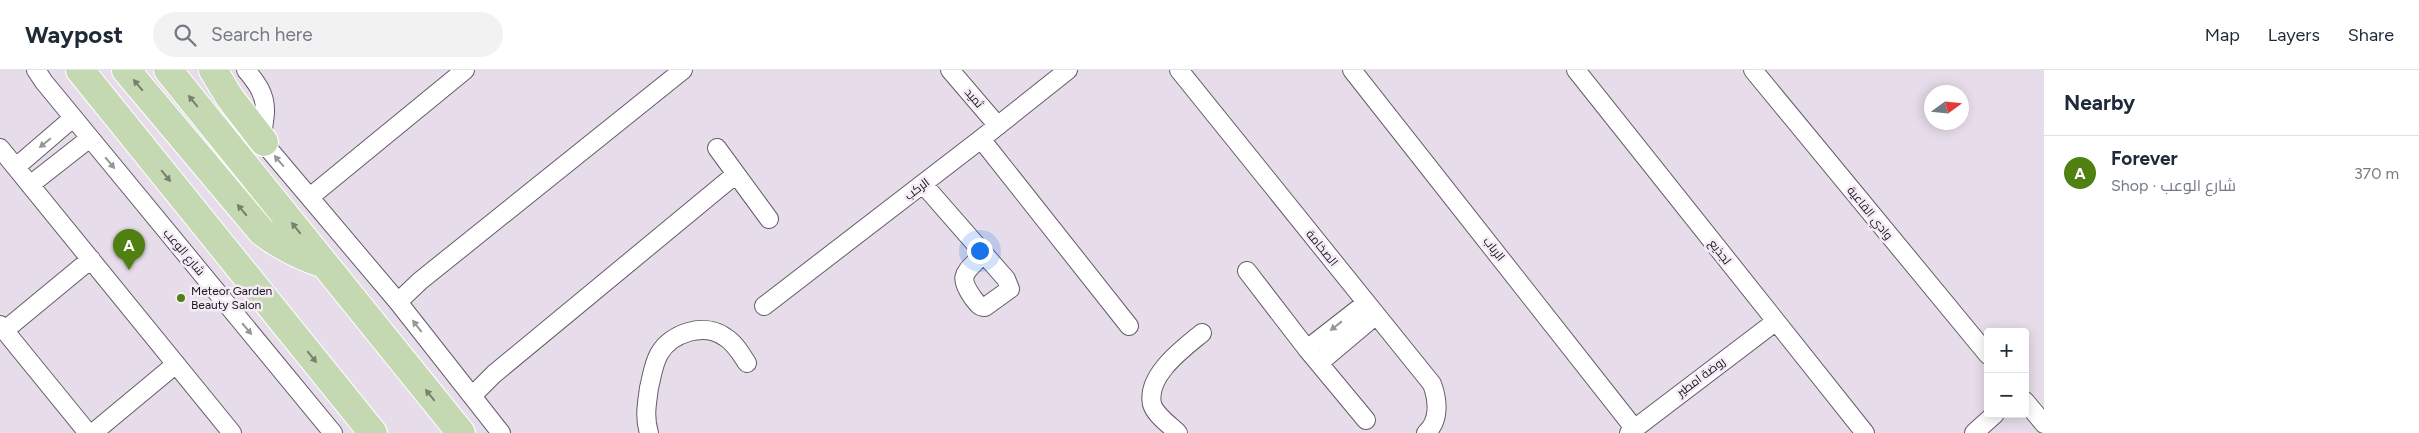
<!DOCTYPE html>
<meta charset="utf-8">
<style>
:root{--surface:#fff;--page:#f2f2f3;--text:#1f2937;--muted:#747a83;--line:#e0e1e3;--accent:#508011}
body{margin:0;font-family:Figtree,Cairo,sans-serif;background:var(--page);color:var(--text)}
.controls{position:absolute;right:15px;bottom:15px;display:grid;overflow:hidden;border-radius:5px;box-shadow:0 2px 12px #0003}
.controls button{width:45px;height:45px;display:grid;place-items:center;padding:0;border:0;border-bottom:1px solid var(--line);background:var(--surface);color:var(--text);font:25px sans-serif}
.compass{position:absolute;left:1924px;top:15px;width:45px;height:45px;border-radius:50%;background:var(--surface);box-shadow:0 2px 12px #0003;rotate:75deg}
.you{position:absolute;left:979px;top:180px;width:18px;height:18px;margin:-12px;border:4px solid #fff;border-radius:50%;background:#1a73e8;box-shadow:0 0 0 8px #1a73e833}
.badge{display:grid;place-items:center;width:32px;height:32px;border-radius:50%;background:var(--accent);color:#fff;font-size:16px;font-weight:700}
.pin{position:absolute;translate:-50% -41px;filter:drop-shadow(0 1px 2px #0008)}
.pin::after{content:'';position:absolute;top:26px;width:18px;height:15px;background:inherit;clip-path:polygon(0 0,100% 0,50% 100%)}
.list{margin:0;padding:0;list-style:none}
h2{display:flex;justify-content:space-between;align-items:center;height:65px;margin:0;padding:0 20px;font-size:21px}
h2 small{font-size:16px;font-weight:400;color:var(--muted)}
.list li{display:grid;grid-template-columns:32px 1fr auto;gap:15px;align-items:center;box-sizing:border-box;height:75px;padding:0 20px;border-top:1px solid var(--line)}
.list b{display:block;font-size:19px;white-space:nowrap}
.list p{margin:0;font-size:16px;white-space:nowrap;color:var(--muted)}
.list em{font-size:16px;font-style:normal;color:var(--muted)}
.icon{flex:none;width:28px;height:28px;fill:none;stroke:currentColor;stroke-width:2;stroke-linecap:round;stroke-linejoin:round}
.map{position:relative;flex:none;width:2044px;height:363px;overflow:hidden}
header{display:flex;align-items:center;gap:30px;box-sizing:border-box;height:70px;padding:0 25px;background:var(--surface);border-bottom:1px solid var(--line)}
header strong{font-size:24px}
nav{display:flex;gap:28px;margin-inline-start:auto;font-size:18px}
.search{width:350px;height:45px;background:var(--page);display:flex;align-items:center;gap:12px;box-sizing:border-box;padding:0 18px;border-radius:28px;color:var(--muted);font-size:19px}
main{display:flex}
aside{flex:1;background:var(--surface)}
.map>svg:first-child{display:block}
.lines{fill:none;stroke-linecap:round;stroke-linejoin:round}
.minor-casing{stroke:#645c67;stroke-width:20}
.primary-casing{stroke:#fff;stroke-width:30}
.minor{stroke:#fff;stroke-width:18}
.primary{stroke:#c4d9b2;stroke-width:28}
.oneway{fill:#77816e}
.oneway2{fill:#989698}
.poi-dot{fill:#508011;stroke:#f5ebf7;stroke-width:2}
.labels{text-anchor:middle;stroke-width:5;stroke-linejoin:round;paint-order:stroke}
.street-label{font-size:12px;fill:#19161a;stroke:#f5ebf7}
.poi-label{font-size:12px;fill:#19161a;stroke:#f5ebf7;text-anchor:start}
</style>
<header>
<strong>Waypost</strong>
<div class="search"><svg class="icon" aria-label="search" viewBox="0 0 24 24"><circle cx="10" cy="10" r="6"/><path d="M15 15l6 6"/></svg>Search here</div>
<nav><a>Map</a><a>Layers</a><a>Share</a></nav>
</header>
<main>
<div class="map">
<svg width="2044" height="363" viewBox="0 0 2044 363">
<rect width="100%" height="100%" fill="#e7ddea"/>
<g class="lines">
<defs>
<path id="minor" d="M36 0 44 12 333 363
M246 0C257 13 266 25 265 43 264 56 260 65 267 77L398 232 501 363
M950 0 998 56
M1179 0 1432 314C1438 330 1440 351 1426 363
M1352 0 1634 358
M1576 0 1865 363
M1753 0 1988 285
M981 69 1129 256
M0 78 232 363
M717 78 769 149
M16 97 73 48
M923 114 1006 209 1010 219 985 237C979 237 977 233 973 228 956 204 966 203 984 183
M30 115 90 68
M310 127 465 0
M1247 201 1307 279 1366 350
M398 232 420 211 683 0
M764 236 981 69 1068 0
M0 255 88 363
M5 260 91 189
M1307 279 1366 233
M1319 293 1376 245
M472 326 494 304 736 104
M2025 331 2044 354
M93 363 176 294
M649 363C644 347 647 333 649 318 652 306 653 295 659 284 671 263 704 252 725 267 735 273 741 284 747 293
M1178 363C1170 355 1155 345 1152 334 1146 305 1184 278 1202 263
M1629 363 1775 252
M1974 363 1995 344"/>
<path id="primary" d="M80 0 373 363
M126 0 262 162C282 177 300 186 324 194
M168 0 461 363
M213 0 230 28 264 72"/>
</defs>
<use href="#minor" class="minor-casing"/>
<use href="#primary" class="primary-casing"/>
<use href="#minor" class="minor"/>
<use href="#primary" class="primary"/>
</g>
<defs><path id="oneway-solid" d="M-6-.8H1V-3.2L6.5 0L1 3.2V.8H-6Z" transform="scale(1.25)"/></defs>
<g class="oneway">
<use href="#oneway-solid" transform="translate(138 15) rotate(-130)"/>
<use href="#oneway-solid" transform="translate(193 31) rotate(-129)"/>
<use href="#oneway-solid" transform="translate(166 106) rotate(51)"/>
<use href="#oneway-solid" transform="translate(242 140) rotate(-130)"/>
<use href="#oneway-solid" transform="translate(296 158) rotate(-129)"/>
<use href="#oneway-solid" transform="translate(312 287) rotate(51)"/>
<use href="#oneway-solid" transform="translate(430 325) rotate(-129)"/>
</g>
<g class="oneway2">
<use href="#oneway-solid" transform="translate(45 73) rotate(141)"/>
<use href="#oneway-solid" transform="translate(279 91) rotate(-131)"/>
<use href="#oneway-solid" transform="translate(110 93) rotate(50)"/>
<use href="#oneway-solid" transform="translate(417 256) rotate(-128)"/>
<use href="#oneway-solid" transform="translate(1336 256) rotate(142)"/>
<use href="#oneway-solid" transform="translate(247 259) rotate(50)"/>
</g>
<circle class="poi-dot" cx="181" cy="228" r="5"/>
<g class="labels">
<g class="street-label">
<text transform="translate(974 28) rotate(49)" y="4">ثميد</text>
<text transform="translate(917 119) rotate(-37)" y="4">الركب</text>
<text transform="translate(1870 143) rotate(51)" y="4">وادي القاعية</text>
<text transform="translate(1322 178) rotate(51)" y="4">الصخامة</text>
<text transform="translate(1494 179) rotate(52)" y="4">الرباب</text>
<text transform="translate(184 182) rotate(50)" y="4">شارع الوعب</text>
<text transform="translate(1720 182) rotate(52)" y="4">لجذيع</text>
<text transform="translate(1701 307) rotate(-37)" y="4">روضة امطير</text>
</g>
<g class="poi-label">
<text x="191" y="225">Meteor Garden<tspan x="191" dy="14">Beauty Salon</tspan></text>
</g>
</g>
</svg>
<div class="controls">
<button>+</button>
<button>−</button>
</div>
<svg class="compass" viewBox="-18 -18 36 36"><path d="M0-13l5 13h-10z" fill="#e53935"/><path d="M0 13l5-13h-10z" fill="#747a83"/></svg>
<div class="you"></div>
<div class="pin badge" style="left:129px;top:200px">A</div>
</div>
<aside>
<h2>Nearby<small></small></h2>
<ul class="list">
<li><span class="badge">A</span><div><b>Forever</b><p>Shop · شارع الوعب</p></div><em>370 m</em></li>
</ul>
</aside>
</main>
